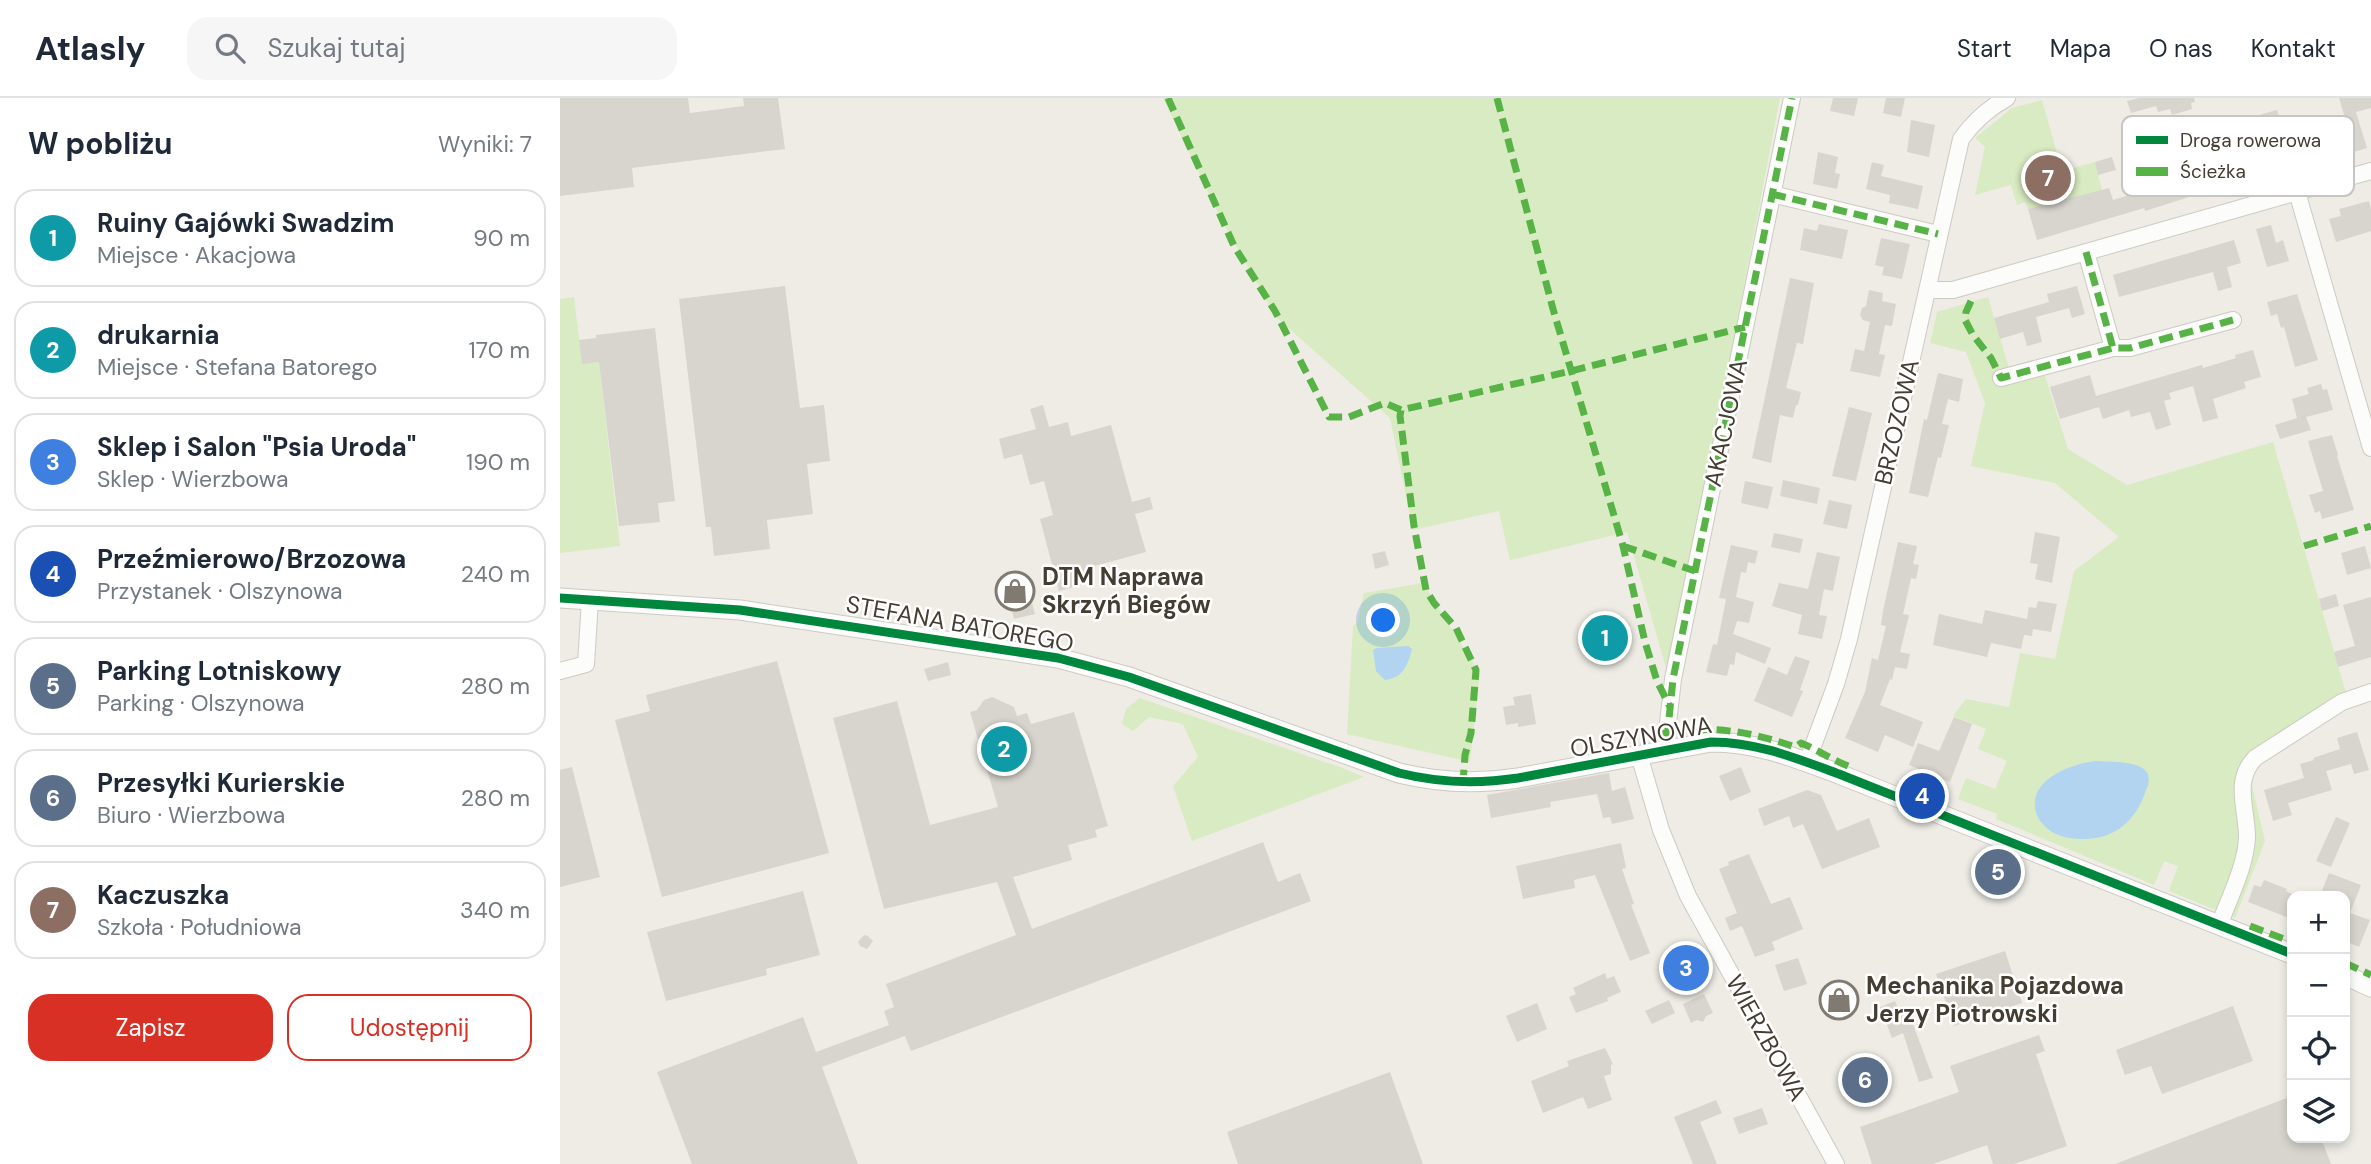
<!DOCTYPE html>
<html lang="pl">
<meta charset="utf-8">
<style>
:root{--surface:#fff;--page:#f6f6f7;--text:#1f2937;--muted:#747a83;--line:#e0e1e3;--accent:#d93025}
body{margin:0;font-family:"DM Sans",sans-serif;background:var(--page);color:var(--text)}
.controls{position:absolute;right:21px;bottom:21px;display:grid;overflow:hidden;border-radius:14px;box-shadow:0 4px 10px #0003}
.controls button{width:63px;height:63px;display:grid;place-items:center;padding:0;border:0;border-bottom:2px solid var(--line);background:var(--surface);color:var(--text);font:35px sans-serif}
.you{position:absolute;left:824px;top:523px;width:24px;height:24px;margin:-18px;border:5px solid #fff;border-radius:50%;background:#1a73e8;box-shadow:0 0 0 10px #1a73e833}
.badge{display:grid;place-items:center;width:46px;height:46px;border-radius:50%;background:var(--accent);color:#fff;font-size:23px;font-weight:700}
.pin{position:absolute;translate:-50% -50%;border:4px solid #fff;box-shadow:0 2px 7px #0006}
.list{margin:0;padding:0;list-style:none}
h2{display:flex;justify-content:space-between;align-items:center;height:91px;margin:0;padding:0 28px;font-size:30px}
h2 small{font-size:23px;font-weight:400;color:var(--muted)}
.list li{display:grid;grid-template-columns:46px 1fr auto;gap:21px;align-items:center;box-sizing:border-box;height:98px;margin:0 14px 14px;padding:0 14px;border:2px solid var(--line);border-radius:21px}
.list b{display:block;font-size:26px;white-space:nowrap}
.list p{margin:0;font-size:23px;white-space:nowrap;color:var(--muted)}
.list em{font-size:23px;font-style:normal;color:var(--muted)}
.actions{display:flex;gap:14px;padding:21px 28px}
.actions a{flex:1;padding:16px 0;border:2px solid var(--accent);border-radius:21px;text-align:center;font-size:24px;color:var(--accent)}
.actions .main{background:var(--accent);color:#fff}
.icon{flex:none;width:38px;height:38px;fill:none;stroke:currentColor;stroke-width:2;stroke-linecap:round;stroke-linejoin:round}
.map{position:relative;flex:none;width:1811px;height:1066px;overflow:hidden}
header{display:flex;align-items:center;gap:42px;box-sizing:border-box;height:98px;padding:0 35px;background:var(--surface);border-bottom:2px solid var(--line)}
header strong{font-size:33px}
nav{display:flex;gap:38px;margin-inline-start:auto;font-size:24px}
.search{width:490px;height:63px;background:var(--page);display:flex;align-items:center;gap:18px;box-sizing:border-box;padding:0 24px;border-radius:21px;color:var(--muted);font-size:26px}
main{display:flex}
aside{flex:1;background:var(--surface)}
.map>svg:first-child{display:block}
.green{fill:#d9ebc2}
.water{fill:#b2d4f0}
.building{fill:#d7d5ce}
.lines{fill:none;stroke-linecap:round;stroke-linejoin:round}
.minor-casing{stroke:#cccac3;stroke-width:18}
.tertiary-casing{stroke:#cccac3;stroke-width:21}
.minor{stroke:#fcfcfb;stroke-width:16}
.tertiary{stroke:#fcfcfb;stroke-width:19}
.quiet{stroke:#57b346;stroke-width:7;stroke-dasharray:14 7;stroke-linecap:butt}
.cycleway-casing{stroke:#fff;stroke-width:13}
.cycleway{stroke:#00873e;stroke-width:9}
.labels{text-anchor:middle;stroke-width:5;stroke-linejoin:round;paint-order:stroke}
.street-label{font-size:24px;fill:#443d32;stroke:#fff}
.poi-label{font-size:24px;font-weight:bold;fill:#443d32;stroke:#fff;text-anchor:start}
.key{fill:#fff;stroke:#c7c5c2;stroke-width:2}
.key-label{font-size:19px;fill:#443d32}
</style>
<header>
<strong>Atlasly</strong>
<div class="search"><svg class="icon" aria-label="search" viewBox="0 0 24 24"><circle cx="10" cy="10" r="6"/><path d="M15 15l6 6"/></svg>Szukaj tutaj</div>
<nav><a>Start</a><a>Mapa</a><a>O nas</a><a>Kontakt</a></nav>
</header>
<main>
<aside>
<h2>W pobliżu<small>Wyniki: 7</small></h2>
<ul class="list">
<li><span class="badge" style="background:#0f9aa8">1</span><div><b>Ruiny Gajówki Swadzim</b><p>Miejsce · Akacjowa</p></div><em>90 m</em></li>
<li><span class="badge" style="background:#0f9aa8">2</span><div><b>drukarnia</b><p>Miejsce · Stefana Batorego</p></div><em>170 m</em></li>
<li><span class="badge" style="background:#3f7fe0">3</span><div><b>Sklep i Salon &quot;Psia Uroda&quot;</b><p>Sklep · Wierzbowa</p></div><em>190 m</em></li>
<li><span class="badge" style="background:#1a4fb4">4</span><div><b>Przeźmierowo/Brzozowa</b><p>Przystanek · Olszynowa</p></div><em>240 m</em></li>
<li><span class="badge" style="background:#5c6f8a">5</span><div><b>Parking Lotniskowy</b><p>Parking · Olszynowa</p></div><em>280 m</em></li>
<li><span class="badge" style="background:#5c6f8a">6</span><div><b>Przesyłki Kurierskie</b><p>Biuro · Wierzbowa</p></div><em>280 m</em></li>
<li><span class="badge" style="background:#8d6e63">7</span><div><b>Kaczuszka</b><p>Szkoła · Południowa</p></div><em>340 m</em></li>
</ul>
<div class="actions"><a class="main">Zapisz</a><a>Udostępnij</a></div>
</aside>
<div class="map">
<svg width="1811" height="1066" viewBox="0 0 1811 1066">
<rect width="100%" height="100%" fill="#eeece5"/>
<path class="green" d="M603 0H1220L1109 580 1067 434 950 462 939 413 853 432 830 320 716 219 660 119Z
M1482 2 1502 73 1535 64 1542 92 1505 114 1501 102 1468 111 1465 104 1457 107 1451 87 1415 97 1425 49 1415 40 1452 10Z
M14 199 22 266 39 264 60 448 0 455V201Z
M1428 199 1449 270 1480 262 1508 351 1567 387 1713 344 1786 595 1686 662 1705 743 1675 820 1609 793 1618 768 1604 763 1594 787 1436 721 1437 716 1398 701 1406 680 1435 691 1447 663 1418 651 1426 631 1393 618 1406 601 1449 609 1460 555 1495 561 1514 473 1559 439 1495 385 1411 368 1425 305 1406 254 1370 245 1377 214Z
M863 485 920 576 910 664 787 636 793 529 798 523 804 495Z
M580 600 785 671 804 679 632 743 613 688 638 659 623 626 589 619 573 633 562 626 566 611Z"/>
<path class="water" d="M848 548 852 551C848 567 843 580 825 582L816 573 813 552 817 550Z
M1538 663C1551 664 1575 663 1585 672 1591 678 1589 686 1586 692 1577 721 1556 741 1524 741 1511 741 1498 739 1488 731 1480 725 1474 715 1475 704 1476 678 1517 664 1538 663Z"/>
<path class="building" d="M0 0H128L130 15 184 8 183 0H218L225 51 72 70 74 89 0 98Z
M1273 0H1298L1294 18 1270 13Z
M1326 0H1345L1341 19 1323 15Z
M1579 0H1634L1635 4 1631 5 1632 11 1612 17 1610 11 1598 14 1596 8 1571 15 1567 3Z
M1779 0H1811V10L1796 14 1807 50 1777 59 1774 49 1751 57 1753 62 1705 76 1706 78 1646 96 1645 94 1585 113 1584 110 1477 142 1468 111 1549 90 1553 102 1622 81 1621 76 1691 55 1681 22 1717 12 1726 44 1748 38 1749 41 1788 30Z
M1351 22 1375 27 1369 59 1347 54Z
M1258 54 1278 59 1275 75 1280 76 1277 91 1253 86Z
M1552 59 1556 72 1538 77 1535 64Z
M1312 64 1324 67 1321 78 1363 88 1358 111 1329 105 1330 97 1306 91Z
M1809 103 1811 111V133L1776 144 1769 121 1781 118 1779 111Z
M1259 126 1288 132 1282 161 1240 152 1244 130 1257 133Z
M1711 127 1716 145 1723 142 1729 163 1707 169 1696 131Z
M1321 140 1350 146 1342 181 1322 177 1324 169 1315 167Z
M1674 142 1681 165 1667 169 1672 189 1658 193 1653 174 1559 199 1553 177Z
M1230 180 1254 185 1243 246 1237 245 1226 290 1241 294 1238 307H1236L1233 320 1220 317 1211 365 1192 360Z
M225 188 240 310 264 307 270 363 247 366 253 416 207 422 210 451 154 458 151 429H146L119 201Z
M1517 188 1525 216 1512 220 1509 210 1476 219 1482 244 1467 248 1463 234 1440 241 1434 220 1489 204 1487 196Z
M1309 192 1323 195 1322 203 1336 206 1332 228 1325 227 1319 256 1325 257 1320 279 1290 273 1295 251 1304 253 1310 224 1303 222 1300 217 1302 210 1306 208Z
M1737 196 1758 262 1735 269 1724 229 1721 230 1717 216 1711 218 1707 204Z
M95 230 115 403 98 405 100 424 59 428 39 264 22 266 19 242 36 240V237Z
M1693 252 1701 279 1684 284 1686 290 1653 301 1658 320 1643 324 1633 288 1609 295 1611 301 1604 303 1611 327 1596 332 1590 314 1571 319 1569 312 1543 321 1539 309 1500 321 1490 289 1530 277 1536 298 1642 267 1643 270 1676 260 1675 257Z
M1378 275 1403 281 1399 304 1388 301 1382 326 1389 327 1381 360 1378 359 1368 399 1349 395 1364 321 1367 322Z
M1761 286 1763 292 1767 291 1773 312 1746 319 1751 332 1720 341 1715 327 1737 320 1732 301 1749 296 1747 290Z
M483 307 489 329 508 324 511 338 551 327 572 404 590 399 593 411 575 416 586 454 531 469 535 483 499 493 480 421 493 417 484 383 470 387 462 356 444 361 439 341 476 331 470 311Z
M1289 309 1312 315 1296 383 1272 378Z
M1772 337 1778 357 1777 358 1794 412 1762 421 1760 413 1755 415 1749 397 1763 393 1748 343Z
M1223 382 1260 390 1257 406 1220 398Z
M1185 383 1213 389 1208 411 1181 405Z
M1269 402 1292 407 1287 431 1263 426Z
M1475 434 1500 439 1492 485 1475 481 1478 466 1470 465Z
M1214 435 1243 441 1240 455 1211 449Z
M1338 444 1357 448 1353 466 1359 467 1356 481 1351 480 1343 516 1349 517 1340 554 1350 556 1347 571 1335 569 1332 582 1330 581 1320 607 1363 624 1353 649 1325 637 1318 654 1285 640 1305 594 1312 560 1318 562 1326 528 1321 527 1323 513Z
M1171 447 1198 453 1195 466 1188 464 1186 475 1181 474 1176 499 1194 504 1189 525 1177 523 1173 536 1211 550 1205 566 1176 554 1174 567 1170 566 1167 578 1146 574 1153 546 1157 547 1166 501 1159 500Z
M1805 448 1811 470 1787 477 1781 455Z
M825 453 829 467 815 471 812 456Z
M1257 454 1280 459 1273 493 1264 491 1259 517 1267 518 1262 541 1238 536 1242 517 1212 508 1219 485 1248 491Z
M460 481 466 502 471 501 475 516 454 521 445 485Z
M1776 496 1779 508 1762 513 1759 501Z
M1811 499V559L1778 569 1774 554 1795 548 1783 507Z
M1478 503 1497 506 1491 534 1473 531 1472 538 1464 537 1461 551 1431 545 1427 559 1373 547 1379 516 1422 526 1425 512 1467 521 1469 509 1476 510Z
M1058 528 1062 546 1032 551 1028 533Z
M1235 558 1250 563 1240 592 1243 593 1232 619 1194 603 1208 569 1227 577Z
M217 563 269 755 102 799 55 622 90 613 86 597Z
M388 564 391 577 368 583 364 571Z
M971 596 976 626 958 629V625L946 627 943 609 955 607 953 599Z
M432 599 454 609 457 618 467 615 471 626 514 614 548 728 535 732 537 739 508 747 512 762 453 779 472 831 703 744 718 784 740 775 751 803 351 953 345 938 262 969 298 1066H132L97 974 243 919 256 954 329 927 324 913 334 909 326 886 456 837 437 784 324 811 273 620 337 603 370 727 438 709 410 614 417 612 424 602Z
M1394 619 1412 626 1390 684 1349 667 1358 645 1379 653Z
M1797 634 1809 672 1794 676 1791 666 1766 673 1772 692 1728 705 1732 717 1713 723 1704 692 1744 680 1740 666 1754 662 1753 660 1780 651 1777 640Z
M12 669 40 779 0 789V672Z
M1181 669 1191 694 1170 703 1159 678Z
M1049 675 1052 693 1065 689 1074 721 1052 726 1050 719 1043 720 1037 696 990 704 991 709 931 720 927 697Z
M1247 692 1261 697 1277 733 1309 720 1320 749 1262 771 1243 726 1233 730 1229 718 1204 728 1198 711Z
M1776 719 1790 725 1771 769 1756 763Z
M1061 745 1066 770 1062 771 1074 806 1071 807 1090 855 1070 863 1035 777 1014 782 1015 790 963 801 956 768Z
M1189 756 1211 806 1230 799 1243 831 1212 844 1215 852 1195 859 1182 828 1170 833 1165 820 1177 815 1159 771 1169 767 1168 764Z
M1769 775 1801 787 1790 815 1810 822 1799 849 1785 843V798H1760Z
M1704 782 1727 791 1726 793 1732 796V821L1688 804 1694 787 1701 789Z
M243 793 260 857 206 871 207 877 106 903 87 834Z
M304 837 308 838 313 843 307 851 300 848 298 844Z
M1124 847 1134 871 1114 881 1103 857Z
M1445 853 1462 905 1394 928 1376 876Z
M1238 860 1247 886 1224 893 1215 867Z
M1045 875 1047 881 1054 878 1061 894 1047 900 1048 903 1016 915 1009 899 1016 896 1013 890Z
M1289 886 1297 908 1269 917 1262 896Z
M1144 896 1153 915 1146 918 1143 924 1137 922 1131 925 1123 906Z
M1109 902 1115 915 1092 926 1085 913Z
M1335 903 1343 921 1350 918 1373 980 1359 984 1343 935 1332 940 1320 909Z
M977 905 987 931 957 944 946 918Z
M1673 908 1693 963 1602 996 1591 968 1565 977 1556 952Z
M1479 937 1485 953 1476 956 1507 1048 1454 1066H1433L1427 1047 1373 1066H1312L1300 1029 1399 994 1390 968Z
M1045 950 1053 966 1051 967V976L1044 978 1052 1002 1028 1011 1023 999 983 1015 971 983 1009 968 1007 963Z
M1313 965 1321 990 1297 998 1289 974Z
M830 974 863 1066H678L667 1034Z
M1732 998V1040H1761L1771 1066H1555Z
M1156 1002 1162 1015 1140 1024 1157 1066H1133L1114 1019Z
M1202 1010 1208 1026 1179 1036 1173 1020Z"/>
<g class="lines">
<defs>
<path id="minor" d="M1737 94 1811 350
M1212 96 1378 136
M1526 154 1553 250
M1367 192H1393L1811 73
M1441 280 1553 250H1570L1673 222
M0 573 26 566 30 502
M1108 651 1107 634 1113 581 1232 0
M1079 657 1101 732 1128 798 1276 1066
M1247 664 1276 586 1289 541 1401 41C1414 23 1427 11 1447 0
M1659 828C1669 800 1686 768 1687 739 1687 711 1673 683 1695 660L1782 604 1811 594"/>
<path id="tertiary" d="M0 500 180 512 498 560 569 579 839 675C879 685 918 686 958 680L1151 644C1197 644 1236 660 1279 676L1732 856
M1785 877 1811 889"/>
</defs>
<use href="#minor" class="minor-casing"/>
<use href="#tertiary" class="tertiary-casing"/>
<use href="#minor" class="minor"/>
<use href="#tertiary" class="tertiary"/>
<path class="quiet" d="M608 0 674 148 715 213 769 319H789L825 305 841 312 1011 273 1185 229
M937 0 993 211 1063 448 1085 544 1097 583 1110 609
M1212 96 1378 136
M1526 154 1553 250
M1411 203 1406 214 1405 222 1413 237 1431 260 1441 280 1553 250H1570L1673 222
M841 312 840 318 854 428 866 492 874 505 896 530 916 572 911 635 905 657 903 684
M1063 448 1135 473
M1744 448 1811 428
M1094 637C1142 626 1186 632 1232 648H1237L1241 645C1260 653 1274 663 1293 670
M1107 640 1113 581 1232 0
M1690 828 1732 844
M1785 865 1811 877"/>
<defs>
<path id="cycleway" d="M0 500 180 512 498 560 569 579 839 675C879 685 918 686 958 680L1151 644C1197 644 1236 660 1279 676L1732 856"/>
</defs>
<use href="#cycleway" class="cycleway-casing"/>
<use href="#cycleway" class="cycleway"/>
</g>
<defs>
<symbol id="shop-ring" viewBox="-11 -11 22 22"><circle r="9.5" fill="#fff" stroke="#807a71" stroke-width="1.5"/><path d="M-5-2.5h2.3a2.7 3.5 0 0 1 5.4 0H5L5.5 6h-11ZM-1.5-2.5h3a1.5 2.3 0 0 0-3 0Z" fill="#807a71"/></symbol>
</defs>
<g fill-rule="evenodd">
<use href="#shop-ring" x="433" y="471" width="44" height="44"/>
<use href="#shop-ring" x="1257" y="880" width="44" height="44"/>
</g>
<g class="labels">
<g class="street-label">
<text transform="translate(1337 324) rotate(-77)" y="8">BRZOZOWA</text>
<text transform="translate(1166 325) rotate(-78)" y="8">AKACJOWA</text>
<text transform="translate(400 526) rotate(10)" y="8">STEFANA BATOREGO</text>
<text transform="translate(1081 639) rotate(-10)" y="8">OLSZYNOWA</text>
<text transform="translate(1206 940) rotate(61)" y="8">WIERZBOWA</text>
</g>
<g class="poi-label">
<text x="482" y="487">DTM Naprawa<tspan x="482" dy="28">Skrzyń Biegów</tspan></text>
<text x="1306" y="896">Mechanika Pojazdowa<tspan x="1306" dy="28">Jerzy Piotrowski</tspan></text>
</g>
</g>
<rect x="1562" y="18" width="232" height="80" rx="10" class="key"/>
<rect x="1576" y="38" width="32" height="8" fill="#00873e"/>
<rect x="1576" y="69" width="32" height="9" fill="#57b346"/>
<g class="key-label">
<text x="1620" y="49">Droga rowerowa</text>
<text x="1620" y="80">Ścieżka</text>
</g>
</svg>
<div class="controls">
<button>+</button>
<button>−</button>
<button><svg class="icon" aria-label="locate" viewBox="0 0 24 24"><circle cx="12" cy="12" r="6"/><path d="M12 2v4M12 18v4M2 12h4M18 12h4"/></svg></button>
<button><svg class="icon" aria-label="layers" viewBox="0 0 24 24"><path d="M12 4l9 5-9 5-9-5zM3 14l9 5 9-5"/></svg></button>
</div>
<div class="you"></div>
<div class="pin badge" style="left:1045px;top:540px;background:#0f9aa8">1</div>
<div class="pin badge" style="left:444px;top:651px;background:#0f9aa8">2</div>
<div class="pin badge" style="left:1126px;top:870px;background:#3f7fe0">3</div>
<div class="pin badge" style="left:1362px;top:698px;background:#1a4fb4">4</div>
<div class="pin badge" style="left:1438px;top:774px;background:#5c6f8a">5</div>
<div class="pin badge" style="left:1305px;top:982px;background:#5c6f8a">6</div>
<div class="pin badge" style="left:1488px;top:80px;background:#8d6e63">7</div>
</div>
</main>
